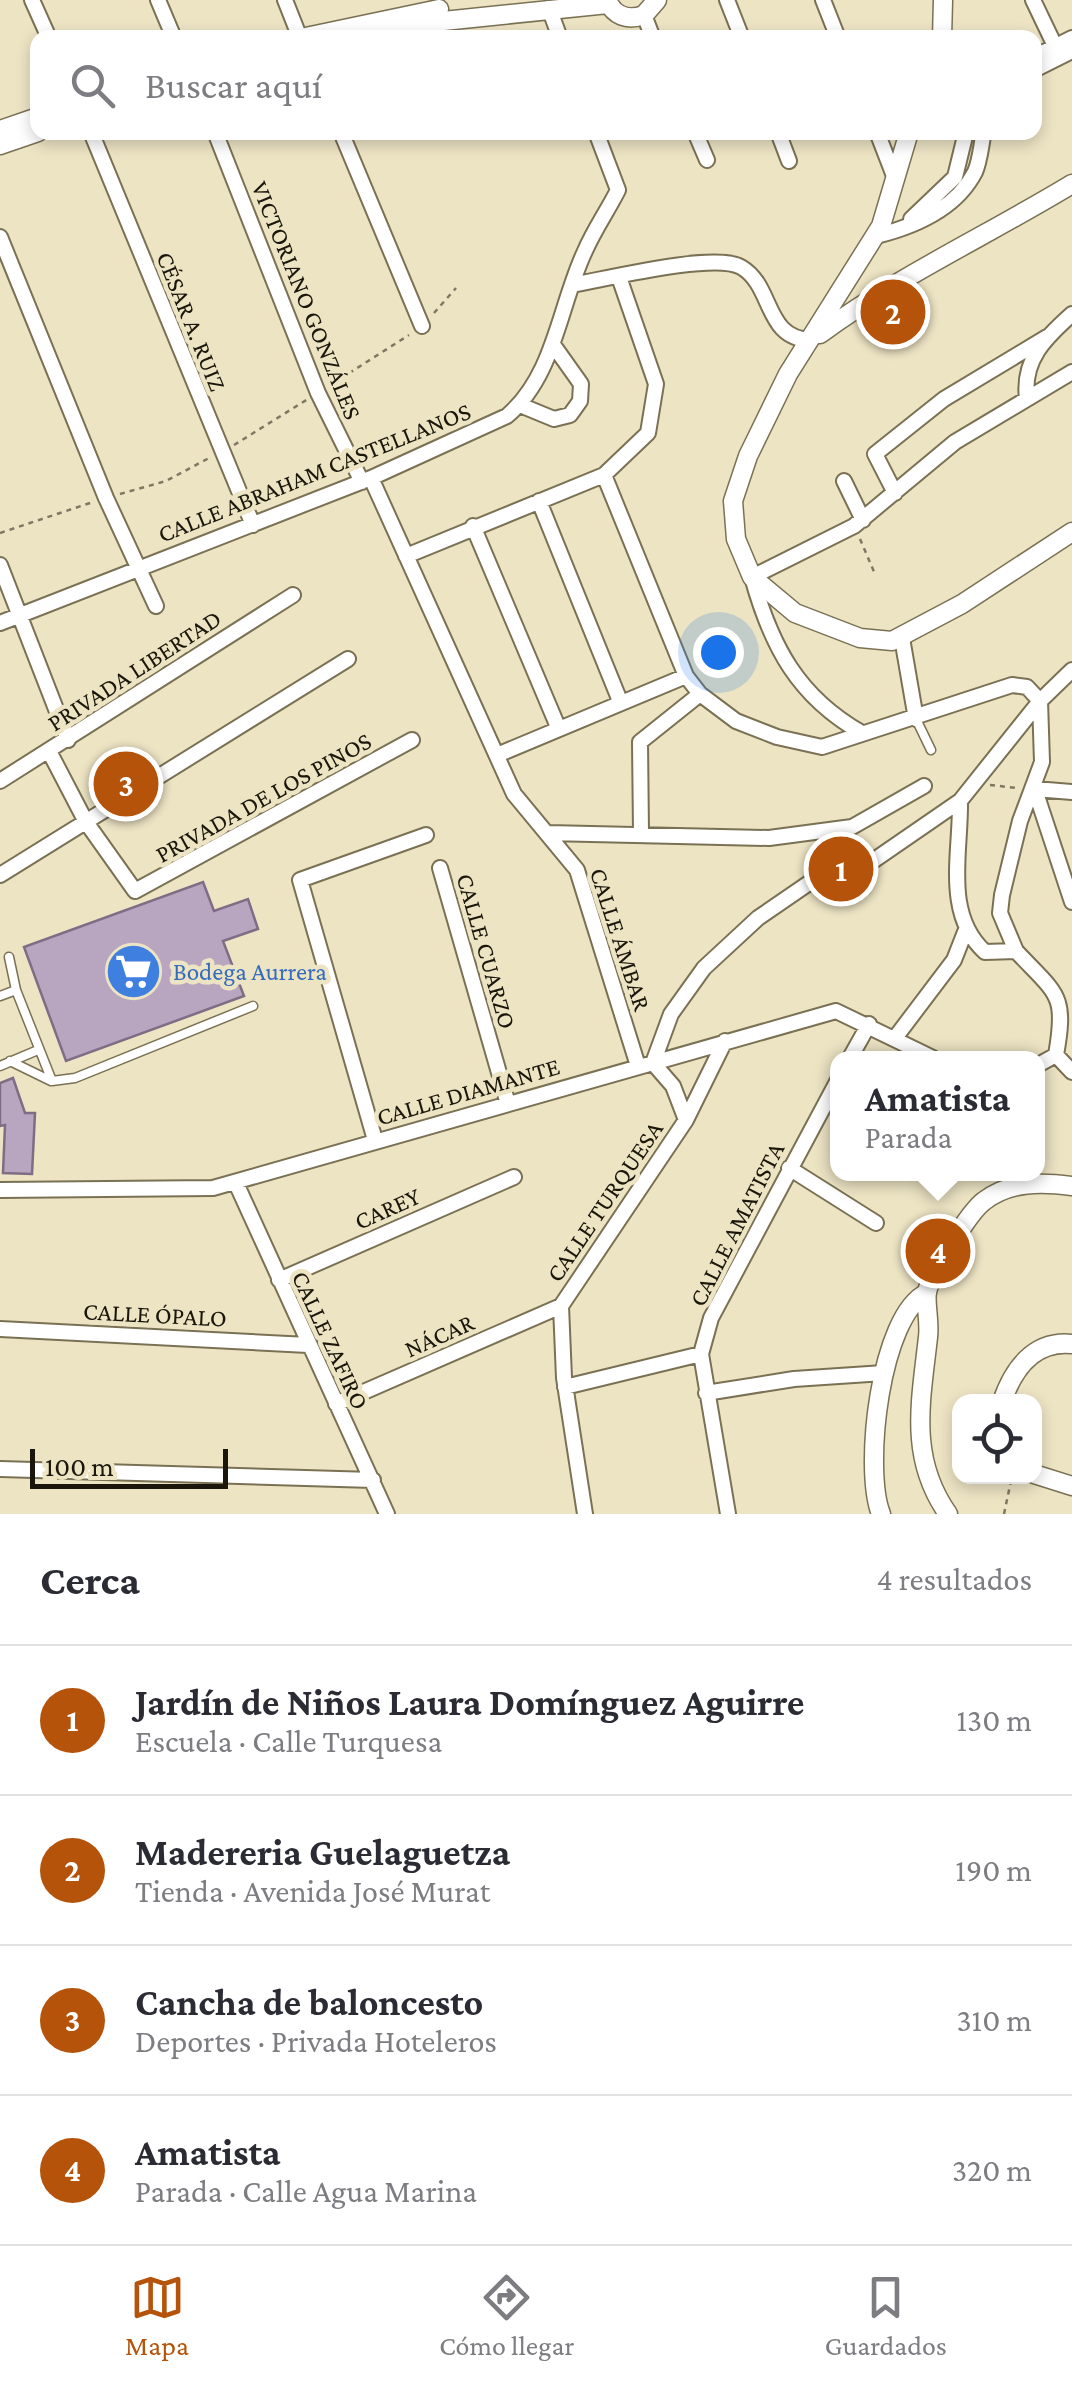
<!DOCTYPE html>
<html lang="es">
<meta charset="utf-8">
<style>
:root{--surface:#fff;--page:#f7f7f7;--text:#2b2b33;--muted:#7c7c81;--line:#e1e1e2;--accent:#b45309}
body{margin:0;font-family:"Crimson Pro",serif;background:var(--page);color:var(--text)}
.controls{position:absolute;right:30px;bottom:30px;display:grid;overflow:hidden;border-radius:20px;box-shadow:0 5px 15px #0003}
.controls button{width:90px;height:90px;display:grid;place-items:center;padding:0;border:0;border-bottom:2px solid var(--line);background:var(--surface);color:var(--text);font:50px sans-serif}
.scale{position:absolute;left:30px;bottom:25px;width:198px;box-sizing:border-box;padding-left:10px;border:5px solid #1a160b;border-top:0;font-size:28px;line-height:35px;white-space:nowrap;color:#1a160b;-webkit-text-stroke:8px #ede4c4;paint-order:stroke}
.you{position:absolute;left:718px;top:652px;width:35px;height:35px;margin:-25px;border:8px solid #fff;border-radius:50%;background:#1a73e8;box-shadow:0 0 0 15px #1a73e833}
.badge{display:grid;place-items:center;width:65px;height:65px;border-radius:50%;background:var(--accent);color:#fff;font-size:32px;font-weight:700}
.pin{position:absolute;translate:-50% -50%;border:5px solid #fff;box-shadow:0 2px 10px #0006}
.popup{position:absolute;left:830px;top:1051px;width:215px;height:130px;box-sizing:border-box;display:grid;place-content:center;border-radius:20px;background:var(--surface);filter:drop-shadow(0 2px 8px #0005);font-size:32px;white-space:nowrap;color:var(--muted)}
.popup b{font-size:38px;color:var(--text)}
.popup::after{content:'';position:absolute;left:50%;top:100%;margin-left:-20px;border:20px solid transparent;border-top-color:var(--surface)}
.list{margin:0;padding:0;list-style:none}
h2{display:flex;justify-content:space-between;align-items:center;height:130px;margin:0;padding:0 40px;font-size:42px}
h2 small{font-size:32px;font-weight:400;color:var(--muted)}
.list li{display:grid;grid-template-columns:65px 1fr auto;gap:30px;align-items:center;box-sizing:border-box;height:150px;padding:0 40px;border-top:2px solid var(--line)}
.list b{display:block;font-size:38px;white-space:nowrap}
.list p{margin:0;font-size:32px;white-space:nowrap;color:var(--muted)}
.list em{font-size:32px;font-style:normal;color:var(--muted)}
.icon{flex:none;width:55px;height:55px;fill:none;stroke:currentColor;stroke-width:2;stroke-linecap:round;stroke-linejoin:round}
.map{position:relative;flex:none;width:1072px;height:1514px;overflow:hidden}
.search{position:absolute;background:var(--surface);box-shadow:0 5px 15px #0003;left:30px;right:30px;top:30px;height:110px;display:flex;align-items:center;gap:25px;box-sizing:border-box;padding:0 35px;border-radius:20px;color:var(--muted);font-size:38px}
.sheet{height:730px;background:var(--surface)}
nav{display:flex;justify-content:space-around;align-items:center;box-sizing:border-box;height:140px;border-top:2px solid var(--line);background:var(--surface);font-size:28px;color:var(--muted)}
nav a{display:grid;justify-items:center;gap:5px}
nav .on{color:var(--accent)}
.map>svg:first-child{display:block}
.building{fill:#b8a5bf;stroke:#7f6c85;stroke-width:2.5}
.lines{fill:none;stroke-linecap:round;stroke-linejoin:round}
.service-casing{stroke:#7a7154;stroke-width:11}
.minor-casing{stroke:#7a7154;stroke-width:18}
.tertiary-casing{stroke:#7a7154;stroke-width:21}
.path{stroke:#7e7863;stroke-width:2.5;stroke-dasharray:5 5;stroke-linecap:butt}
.service{stroke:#fff;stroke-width:8}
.minor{stroke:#fff;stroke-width:14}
.tertiary{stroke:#fff;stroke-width:18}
.labels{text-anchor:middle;stroke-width:9;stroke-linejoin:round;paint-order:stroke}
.street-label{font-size:25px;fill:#1a160b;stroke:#ede4c4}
.shop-label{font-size:25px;fill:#366cbe;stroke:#ede4c4;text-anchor:start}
</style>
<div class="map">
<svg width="1072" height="1514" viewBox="0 0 1072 1514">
<rect width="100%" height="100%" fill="#ede4c4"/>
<path class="building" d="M203 882 214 911 248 899 258 929 223 941 244 996 66 1061 24 947Z
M13 1078 25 1113H35L32 1174 3 1173 5 1125 0 1126V1083Z"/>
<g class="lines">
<defs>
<path id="service" d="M916 719 931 750
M9 957 16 990
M0 996 16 990 52 1081 75 1078 253 1006
M10 1061 51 1081
M0 1066 38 1050"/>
<path id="minor" d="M32 0 49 38
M158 0 174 38
M285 0 300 38
M727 0 742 38
M823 0 838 38
M1033 0 1055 46
M549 8 560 38
M644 15 653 38
M424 23 428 38
M1034 57 1072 38
M1034 70 1072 51
M91 132 253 525
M215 132 318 393 362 482
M341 132 422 326
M695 132 707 160
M778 132 789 161
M877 132 894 176
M911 219 955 177 966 132
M876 236C913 227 956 209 975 172 980 161 981 145 984 132
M0 237 106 498 156 606
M572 285C606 279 714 252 741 267 774 286 764 339 811 340
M1027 399C1022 360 1045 338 1072 314
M520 405 554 419 570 415 580 401 581 384 554 346
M604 475 686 676 700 694 736 721 777 737 822 747 1012 685 1027 687 1040 701
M371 478 514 794 577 870 638 1066
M844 481 863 520
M895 493 875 454 944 399 1047 337
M539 501 620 701
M473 526 558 727
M406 556 604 475 648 433 656 384 619 277
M0 565 68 740
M0 623 371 478 507 416C555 375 559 306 585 251 594 230 608 210 618 190L596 132
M902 638 916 719
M862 733C798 697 771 646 752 577L854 526 955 442 1072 372
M49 751 86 822 135 891 412 740
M497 755 686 676
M0 781 293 595
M1035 789 1072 792
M1035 790 1072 902
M960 801C961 852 943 914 985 952L1016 951C1057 995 1067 993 1056 1055
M641 832 640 742 700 694
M548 833 769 838 852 827 924 786
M440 868 508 1104
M0 875 348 659
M1016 951 1000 913 1002 895 1020 821 1042 762 1040 701
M895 1038 954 960 965 932
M850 1058 869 1024
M1038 1065 1056 1055 1072 1072
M686 1120 673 1086 653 1063 671 1014 704 968 758 918 809 883 854 874 960 801 1040 701 1072 670
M375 1140 300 880 426 835
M789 1168 876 1223
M236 1183 387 1514
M0 1190 213 1188 836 1011 933 1058
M279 1280 514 1177
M0 1329 308 1345
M565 1387 701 1354
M706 1393 794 1379 884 1373
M336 1404 561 1306
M0 1469 373 1480
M585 1514 564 1378 561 1306 686 1120 725 1041
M728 1514 701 1354 711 1318 838 1080"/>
<path id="tertiary" d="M607 0C614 16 627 21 644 15L657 0
M301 38 439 9
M366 38 424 23 608 4
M942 38 943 0
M0 130 38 117
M909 132 881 226 788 374 748 456 733 501 736 539 752 577 795 613 860 638 892 641 962 604 1072 532
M0 145 38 132
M820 334C899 276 988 235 1072 184
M1002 1402C1013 1369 1034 1340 1072 1344
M1034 1474 1072 1486
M881 1514C863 1469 880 1315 927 1293
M948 1514C908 1457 921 1401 928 1337 930 1323 925 1302 927 1292 931 1274 969 1212 984 1201 1010 1181 1042 1182 1072 1186"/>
</defs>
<use href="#service" class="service-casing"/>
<use href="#minor" class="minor-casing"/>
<use href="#tertiary" class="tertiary-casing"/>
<path class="path" d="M434 313 456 288
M332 384 409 335
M234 445 308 399
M120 494 166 481 209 458
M0 533 93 502
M860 539 875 574
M990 785 1017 788
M1004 1514 1012 1476"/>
<use href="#service" class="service"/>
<use href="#minor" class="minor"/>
<use href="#tertiary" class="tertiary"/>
</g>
<defs>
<symbol id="supermarket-disc" viewBox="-11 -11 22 22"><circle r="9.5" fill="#3f7fe0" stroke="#ede4c4"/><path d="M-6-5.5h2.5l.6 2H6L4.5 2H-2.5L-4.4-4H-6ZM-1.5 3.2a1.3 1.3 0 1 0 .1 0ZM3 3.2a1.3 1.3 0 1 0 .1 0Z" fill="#fff"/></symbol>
</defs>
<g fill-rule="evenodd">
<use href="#supermarket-disc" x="102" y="940" width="63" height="63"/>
</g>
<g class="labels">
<g class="street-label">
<text transform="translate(307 300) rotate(68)" y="9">VICTORIANO GONZÁLES</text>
<text transform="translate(192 321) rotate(68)" y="9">CÉSAR A. RUIZ</text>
<text transform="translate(314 472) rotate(-22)" y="9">CALLE ABRAHAM CASTELLANOS</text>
<text transform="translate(134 670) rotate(-33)" y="9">PRIVADA LIBERTAD</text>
<text transform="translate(263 797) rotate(-29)" y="9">PRIVADA DE LOS PINOS</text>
<text transform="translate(621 939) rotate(72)" y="9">CALLE ÁMBAR</text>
<text transform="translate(487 951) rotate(74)" y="9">CALLE CUARZO</text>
<text transform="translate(468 1091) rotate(-16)" y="9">CALLE DIAMANTE</text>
<text transform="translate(604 1201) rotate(-56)" y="9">CALLE TURQUESA</text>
<text transform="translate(387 1208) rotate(-24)" y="9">CAREY</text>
<text transform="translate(736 1224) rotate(-63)" y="9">CALLE AMATISTA</text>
<text transform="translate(155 1314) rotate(3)" y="9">CALLE ÓPALO</text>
<text transform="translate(439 1335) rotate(-24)" y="9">NÁCAR</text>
<text transform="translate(331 1340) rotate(65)" y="9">CALLE ZAFIRO</text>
</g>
<g class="shop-label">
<text x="173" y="980">Bodega Aurrera</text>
</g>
</g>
</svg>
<div class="controls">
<button><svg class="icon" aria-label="locate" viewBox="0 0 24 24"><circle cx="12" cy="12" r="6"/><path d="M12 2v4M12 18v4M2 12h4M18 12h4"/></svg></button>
</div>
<div class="scale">100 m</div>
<div class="you"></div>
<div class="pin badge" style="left:841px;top:869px">1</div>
<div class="pin badge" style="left:893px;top:312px">2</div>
<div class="pin badge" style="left:126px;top:784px">3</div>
<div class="pin badge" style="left:938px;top:1251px">4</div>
<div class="popup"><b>Amatista</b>Parada</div>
<div class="search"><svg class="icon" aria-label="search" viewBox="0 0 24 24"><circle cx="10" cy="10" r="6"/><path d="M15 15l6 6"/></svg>Buscar aquí</div>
</div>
<section class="sheet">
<h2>Cerca<small>4 resultados</small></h2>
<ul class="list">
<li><span class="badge">1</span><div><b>Jardín de Niños Laura Domínguez Aguirre</b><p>Escuela · Calle Turquesa</p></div><em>130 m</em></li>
<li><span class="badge">2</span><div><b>Madereria Guelaguetza</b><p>Tienda · Avenida José Murat</p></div><em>190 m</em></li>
<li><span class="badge">3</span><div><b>Cancha de baloncesto</b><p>Deportes · Privada Hoteleros</p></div><em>310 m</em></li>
<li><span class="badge">4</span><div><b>Amatista</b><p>Parada · Calle Agua Marina</p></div><em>320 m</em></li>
</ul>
</section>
<nav>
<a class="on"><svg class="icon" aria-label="map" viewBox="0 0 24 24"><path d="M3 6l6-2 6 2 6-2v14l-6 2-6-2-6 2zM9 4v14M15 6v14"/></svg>Mapa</a>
<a><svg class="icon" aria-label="directions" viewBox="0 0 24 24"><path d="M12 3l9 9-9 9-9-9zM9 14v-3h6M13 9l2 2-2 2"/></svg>Cómo llegar</a>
<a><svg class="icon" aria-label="saved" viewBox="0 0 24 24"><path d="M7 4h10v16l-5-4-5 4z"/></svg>Guardados</a>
</nav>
